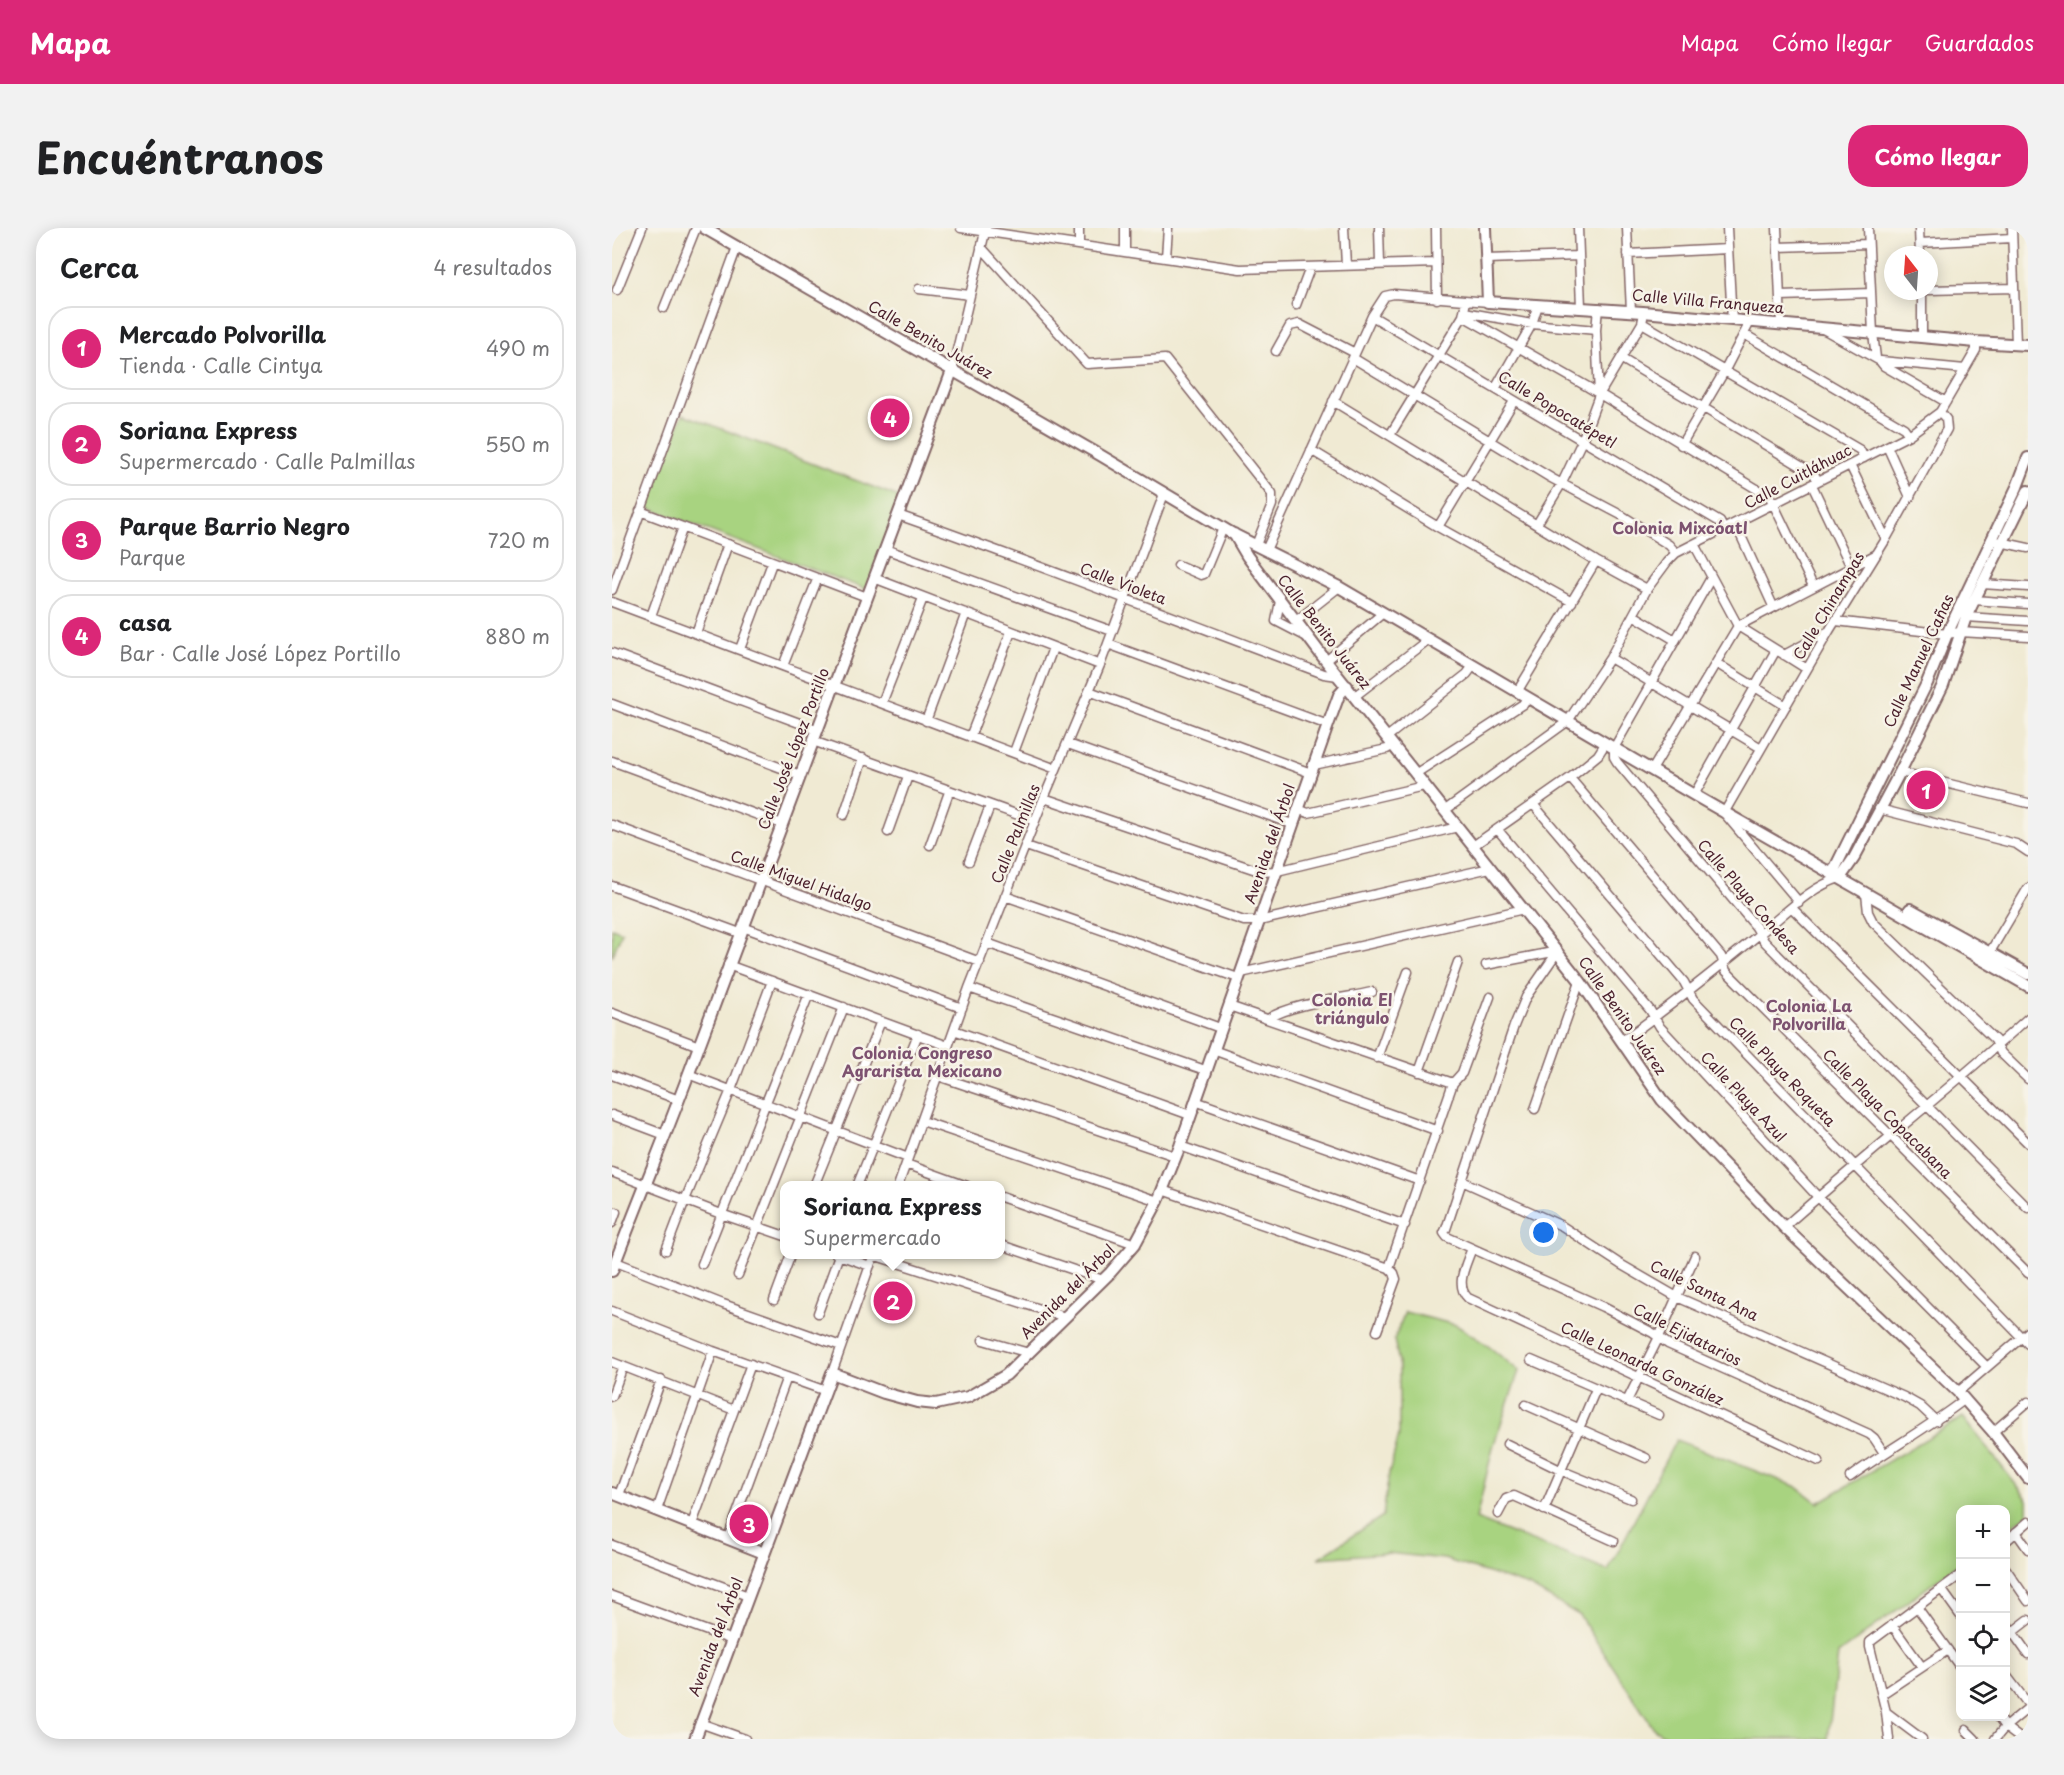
<!DOCTYPE html>
<html lang="es">
<meta charset="utf-8">
<style>
:root{--surface:#fff;--page:#f2f2f2;--text:#202124;--muted:#757577;--line:#e0e0e0;--accent:#db2777}
body{margin:0;font-family:"Playpen Sans",sans-serif;background:var(--page);color:var(--text)}
.controls{position:absolute;right:18px;bottom:18px;display:grid;overflow:hidden;border-radius:12px;box-shadow:0 3px 15px #0003}
.controls button{width:54px;height:54px;display:grid;place-items:center;padding:0;border:0;border-bottom:2px solid var(--line);background:var(--surface);color:var(--text);font:30px sans-serif}
.compass{position:absolute;left:1272px;top:18px;width:54px;height:54px;border-radius:50%;background:var(--surface);box-shadow:0 3px 15px #0003;rotate:343deg}
.you{position:absolute;left:932px;top:1005px;width:21px;height:21px;margin:-15px;border:4px solid #fff;border-radius:50%;background:#1a73e8;box-shadow:0 0 0 9px #1a73e833}
.badge{display:grid;place-items:center;width:39px;height:39px;border-radius:50%;background:var(--accent);color:#fff;font-size:20px;font-weight:700}
.pin{position:absolute;translate:-50% -50%;border:3px solid #fff;box-shadow:0 2px 6px #0006}
.popup{position:absolute;left:168px;top:953px;width:225px;height:78px;box-sizing:border-box;display:grid;place-content:center;border-radius:12px;background:var(--surface);filter:drop-shadow(0 2px 4px #0005);font-size:20px;white-space:nowrap;color:var(--muted)}
.popup b{font-size:22px;color:var(--text)}
.popup::after{content:'';position:absolute;left:50%;top:100%;margin-left:-12px;border:12px solid transparent;border-top-color:var(--surface)}
.list{margin:0;padding:0;list-style:none}
h2{display:flex;justify-content:space-between;align-items:center;height:78px;margin:0;padding:0 24px;font-size:26px}
h2 small{font-size:20px;font-weight:400;color:var(--muted)}
.list li{display:grid;grid-template-columns:39px 1fr auto;gap:18px;align-items:center;box-sizing:border-box;height:84px;margin:0 12px 12px;padding:0 12px;border:2px solid var(--line);border-radius:24px}
.list b{display:block;font-size:22px;white-space:nowrap}
.list p{margin:0;font-size:20px;white-space:nowrap;color:var(--muted)}
.list em{font-size:20px;font-style:normal;color:var(--muted)}
.icon{flex:none;width:33px;height:33px;fill:none;stroke:currentColor;stroke-width:2;stroke-linecap:round;stroke-linejoin:round}
.map{position:relative;flex:none;width:1416px;height:1511px;overflow:hidden;border-radius:24px}
header{display:flex;align-items:center;gap:36px;box-sizing:border-box;height:84px;padding:0 30px;background:var(--accent);color:#fff}
header strong{font-size:28px}
nav{display:flex;gap:33px;margin-inline-start:auto;font-size:21px}
.intro{display:flex;align-items:center;justify-content:space-between;box-sizing:border-box;height:144px;padding:0 36px}
h1{margin:0;font-size:42px}
.button{padding:15px 27px;border-radius:24px;background:var(--accent);color:#fff;font-size:21px;font-weight:700}
main{display:flex;gap:36px;padding:0 36px}
aside{flex:1;background:var(--surface);border-radius:24px;box-shadow:0 3px 15px #0003}
.map>svg:first-child{display:block}
.green{fill:#a8d380;stroke:#797956;stroke-width:1.5}
.lines{fill:none;stroke-linecap:round;stroke-linejoin:round}
.minor-casing{stroke:#846666;stroke-width:11}
.tertiary-casing{stroke:#846666;stroke-width:14}
.minor{stroke:#fff;stroke-width:8}
.tertiary{stroke:#fff;stroke-width:10}
.labels{text-anchor:middle;stroke-width:5;stroke-linejoin:round;paint-order:stroke}
.street-label{font-size:15px;fill:#4a1f2b;stroke:#f7f3e8}
.neighbourhood-label{font-size:16px;font-weight:bold;fill:#7d5270;stroke:#f7f3e8}
</style>
<header>
<strong>Mapa</strong>
<nav><a>Mapa</a><a>Cómo llegar</a><a>Guardados</a></nav>
</header>
<div class="intro"><h1>Encuéntranos</h1><a class="button">Cómo llegar</a></div>
<main>
<aside>
<h2>Cerca<small>4 resultados</small></h2>
<ul class="list">
<li><span class="badge">1</span><div><b>Mercado Polvorilla</b><p>Tienda · Calle Cintya</p></div><em>490 m</em></li>
<li><span class="badge">2</span><div><b>Soriana Express</b><p>Supermercado · Calle Palmillas</p></div><em>550 m</em></li>
<li><span class="badge">3</span><div><b>Parque Barrio Negro</b><p>Parque</p></div><em>720 m</em></li>
<li><span class="badge">4</span><div><b>casa</b><p>Bar · Calle José López Portillo</p></div><em>880 m</em></li>
</ul>
</aside>
<div class="map">
<svg width="1416" height="1511" viewBox="0 0 1416 1511">
<rect width="100%" height="100%" fill="#f7f3e8"/>
<filter id="ink" filterUnits="userSpaceOnUse"><feTurbulence type="fractalNoise" baseFrequency=".0167" numOctaves="2"/><feDisplacementMap in="SourceGraphic" scale="12" xChannelSelector="R" yChannelSelector="G"/><feConvolveMatrix kernelMatrix="1 2 1 2 8 2 1 2 1" color-interpolation-filters="sRGB"/></filter>
<filter id="wash" filterUnits="userSpaceOnUse"><feTurbulence type="fractalNoise" baseFrequency=".008" numOctaves="4" result="noise"/><feDisplacementMap in="SourceGraphic" scale="24" xChannelSelector="R" yChannelSelector="G"/><feGaussianBlur stdDeviation="1.35" result="paint"/><feColorMatrix in="noise" values="0 0 0 0 0 0 0 0 0 0 0 0 0 0 0 0 0 1.4 0 .05"/><feComposite in="paint" operator="in"/></filter>
<g filter="url(#wash)">
<rect width="100%" height="100%" fill="#f0ead3"/>
<path class="green" d="M71 186 287 269 256 362 34 279Z
M0 700 10 704 0 729Z
M793 1084 844 1097 875 1117 907 1143 881 1219 864 1291 996 1343 1064 1212 1185 1259 1206 1275 1351 1189 1416 1272V1286L1394 1302V1282H1348V1335L1226 1426 1216 1511H1058L1042 1501 967 1387 917 1358 832 1331 775 1325 706 1330 771 1288 777 1245 787 1207V1134L782 1112Z
M128 1279 155 1289 145 1314 119 1303Z"/>
</g>
<g filter="url(#ink)">
<g class="lines">
<defs>
<path id="minor" d="M349 0 628 41 824 35
M513 0V23
M732 0 734 37
M767 0 768 36
M824 0 825 71
M966 0 969 79
M1015 0 1019 83
M1115 0 1120 93
M1165 0 1169 95
M1256 0 1261 105 1264 130
M1307 0 1308 27
M1400 0 1404 116
M1308 15 1400 10
M467 16V0
M369 19 475 136 553 131 660 266V277L644 317
M1166 19 1256 16
M1016 26 1116 21
M554 29 556 0
M874 31 967 28
M307 61 358 67
M5 62 30 0
M1317 62 1402 60
M1310 63V109
M1169 68 1259 65
M854 73 851 88 976 159 1158 269 1201 358
M684 77 698 40
M52 80 84 0
M986 80 984 102 987 167
M852 84 920 96 984 102
M760 88 1108 294 1112 302
M1030 95 1248 222 1252 230
M1211 101 1268 133 1272 138 1334 174
M1132 106 1292 200 1297 207
M664 123 678 98 687 96 743 125
M741 130 939 250 1009 287 1057 317 1064 325
M1010 131 1202 246 1206 253
M1269 133 1353 141
M340 143 374 0
M883 161 920 96 926 77
M721 173 984 333 1035 361
M778 207 851 88
M1069 217 1112 144 1138 94
M1275 218 1298 269
M699 222 826 299 960 374
M1238 237 1274 311
M1200 257 1239 339
M28 283 255 369
M286 287C429 337 570 393 712 446L726 448
M925 296 950 255 970 213 987 167 1030 95 1031 90
M1124 297 1161 378
M826 299 902 173
M1379 312 1416 320
M1082 316 1126 398 1195 441
M273 321 500 403
M654 322 760 88 773 68 782 66 876 74
M566 337 589 347 592 346 611 300
M262 350 488 437
M1099 350 1002 520V529L1005 534 1144 699 1152 713 1416 980
M1370 356 1416 359
M0 362 125 19
M1362 372 1416 376
M668 373 664 393 695 409
M0 374 444 541
M1021 387 1063 412
M39 388 71 299
M1354 389 1416 393
M684 393 727 359
M1224 393 1335 406 1348 404 1416 408
M84 405 116 316
M496 416 716 497
M128 421 160 335
M0 425 206 502
M1172 427 1217 403
M998 430 1149 520
M714 433 771 385
M1104 435 1174 478
M171 438 205 352
M477 463 699 545
M905 464 984 333
M743 468 817 411
M270 475 311 370
M0 476 188 547
M314 493 354 385
M358 509 399 404
M775 509 855 446 861 438
M201 513 423 593
M456 516 680 596
M402 524 441 420
M0 533 170 596
M702 537 775 521 781 517
M1040 542 1126 398 1263 327
M1288 544 1416 575
M803 546 911 476 915 470
M958 550 1109 728 1114 743 1416 1045
M1082 567 1164 422
M432 570 650 644 665 643 846 599
M921 576 1072 754 1081 771 1416 1116
M686 581 696 585 812 558
M1267 581 1404 616 1416 624
M832 583 956 493 998 430 1035 361 1055 334 1064 325 1297 207 1328 184 1364 122V114
M232 587 251 530
M0 597 368 734
M886 602 1038 782 1048 799 1206 969 1375 1139
M276 604 296 548
M318 617 337 564
M414 618 632 693H647L878 640
M861 618 958 550 986 527 993 516
M357 633 378 578
M0 658 128 705
M1254 666 1256 684 1261 694 1383 812 1389 825 1416 851
M393 668 626 750
M1187 674 1112 585 1217 403 1274 311 1335 201 1334 191 1328 184
M1180 680 1416 915
M131 699 350 780
M375 715 608 800
M946 723 914 769 902 798 834 1001 832 1005 835 1009 991 1079 1041 1105 1056 1116 1257 1206 1262 1210 1272 1225
M1378 724 1416 660
M116 737 336 818
M874 737 946 723
M629 745 912 681
M357 760 593 842
M617 778 841 855
M0 785 87 818
M656 791C678 776 733 770 760 764
M342 802 578 887
M1010 813C1056 780 1101 744 1145 708 1171 688 1197 659 1228 650
M601 822 826 903
M765 830 796 744
M807 844 846 734
M76 846 296 930
M0 847 67 872
M326 848 563 928
M583 873 808 953
M923 881 968 753
M0 887 53 907
M310 893 546 973
M568 918 793 997
M294 936 355 958
M0 944 109 986 173 1008
M850 953 950 998 1008 1036 1065 1069 1292 1169 1308 1178 1324 1193
M202 958 269 793
M245 958 306 806
M286 958 357 760 432 570 488 437 552 266
M550 962 777 1040
M389 969 523 1016
M0 995 4 984
M1172 999C1252 928 1337 862 1416 790
M389 1017 491 1052
M860 1020C855 1035 842 1057 856 1070L1207 1233
M54 1022 73 972 119 862 160 753
M224 1026 258 1038
M261 1027 453 1089
M4 1034 111 1076 229 1118
M90 1036 197 766
M126 1047 232 779
M162 1072 179 1026
M0 1083 101 1123 214 1163
M206 1085 227 1027
M765 1103 784 1051 782 1045 777 1040 841 855 850 845 878 769
M371 1112 417 1125
M919 1132 1047 1187
M0 1134 122 1182
M220 1145 262 1026
M1346 1164 1416 1104
M0 1168 11 1138
M1015 1173 1047 1109 1083 1028
M914 1177 1034 1230
M1381 1204 1416 1174
M895 1216 948 1242 1019 1271
M1238 1249C1275 1222 1316 1200 1353 1171
M7 1267 49 1152
M45 1282 101 1123
M932 1282 984 1161
M886 1286 894 1271 902 1268 1002 1313
M80 1296 139 1136
M1404 1304 1416 1321
M116 1310 175 1149
M1394 1313 1416 1294
M0 1317 136 1368
M1394 1341 1416 1373
M1330 1362 1348 1387
M0 1368 120 1412
M1305 1379 1348 1439
M1394 1395 1416 1426
M1280 1397 1310 1439
M1394 1409 1416 1392
M1394 1447 1416 1476
M1270 1466 1336 1422
M1274 1484 1310 1511
M1385 1488 1393 1499 1409 1511
M88 1495 133 1511
M1354 1502 1363 1511
M1277 1511 1274 1484 1258 1419V1414L1348 1347
M1383 1511 1393 1499 1416 1480"/>
<path id="tertiary" d="M92 0 488 227 621 306 727 359 1082 567 1416 758
M873 0 876 74 1031 84 1364 114 1416 117
M622 306 635 328 714 433 968 753 1050 872 1172 999 1346 1164 1381 1204 1416 1250
M1220 646 1315 455 1335 406 1405 259 1416 230
M1228 650 1242 630 1288 544 1331 457 1354 389 1416 263
M1298 681 1416 746
M0 1043C28 968 60 893 87 818 171 593 256 368 340 143
M0 1265 152 1325
M83 1511 220 1145 272 1165 305 1174 324 1176 356 1169 394 1147 498 1045 523 1016 546 973 568 918 716 497 727 467 735 458"/>
</defs>
<use href="#minor" class="minor-casing"/>
<use href="#tertiary" class="tertiary-casing"/>
<use href="#minor" class="minor"/>
<use href="#tertiary" class="tertiary"/>
</g>
</g>
<g class="labels">
<g class="street-label">
<text transform="translate(1096 74) rotate(5)" y="5">Calle Villa Franqueza</text>
<text transform="translate(318 112) rotate(30)" y="5">Calle Benito Juárez</text>
<text transform="translate(945 182) rotate(31)" y="5">Calle Popocatépetl</text>
<text transform="translate(1186 249) rotate(-28)" y="5">Calle Cuitláhuac</text>
<text transform="translate(511 356) rotate(21)" y="5">Calle Violeta</text>
<text transform="translate(1217 378) rotate(-59)" y="5">Calle Chinampas</text>
<text transform="translate(712 404) rotate(52)" y="5">Calle Benito Juárez</text>
<text transform="translate(1307 433) rotate(-65)" y="5">Calle Manuel Cañas</text>
<text transform="translate(182 521) rotate(-69)" y="5">Calle José López Portillo</text>
<text transform="translate(404 606) rotate(-68)" y="5">Calle Palmillas</text>
<text transform="translate(658 616) rotate(-71)" y="5">Avenida del Árbol</text>
<text transform="translate(189 653) rotate(20)" y="5">Calle Miguel Hidalgo</text>
<text transform="translate(1136 669) rotate(49)" y="5">Calle Playa Condesa</text>
<text transform="translate(1010 788) rotate(55)" y="5">Calle Benito Juárez</text>
<text transform="translate(1170 844) rotate(46)" y="5">Calle Playa Roqueta</text>
<text transform="translate(1131 869) rotate(47)" y="5">Calle Playa Azul</text>
<text transform="translate(1275 886) rotate(45)" y="5">Calle Playa Copacabana</text>
<text transform="translate(1092 1063) rotate(26)" y="5">Calle Santa Ana</text>
<text transform="translate(456 1064) rotate(-45)" y="5">Avenida del Árbol</text>
<text transform="translate(1075 1107) rotate(27)" y="5">Calle Ejidatarios</text>
<text transform="translate(1030 1136) rotate(25)" y="5">Calle Leonarda González</text>
<text transform="translate(104 1409) rotate(-69)" y="5">Avenida del Árbol</text>
</g>
<g class="neighbourhood-label">
<text x="1068" y="306">Colonia Mixcóatl</text>
<text x="740" y="778">Colonia El<tspan x="740" dy="18">triángulo</tspan></text>
<text x="1197" y="784">Colonia La<tspan x="1197" dy="18">Polvorilla</tspan></text>
<text x="310" y="831">Colonia Congreso<tspan x="310" dy="18">Agrarista Mexicano</tspan></text>
</g>
</g>
</svg>
<div class="controls">
<button>+</button>
<button>−</button>
<button><svg class="icon" aria-label="locate" viewBox="0 0 24 24"><circle cx="12" cy="12" r="6"/><path d="M12 2v4M12 18v4M2 12h4M18 12h4"/></svg></button>
<button><svg class="icon" aria-label="layers" viewBox="0 0 24 24"><path d="M12 4l9 5-9 5-9-5zM3 14l9 5 9-5"/></svg></button>
</div>
<svg class="compass" viewBox="-18 -18 36 36"><path d="M0-13l5 13h-10z" fill="#e53935"/><path d="M0 13l5-13h-10z" fill="#757577"/></svg>
<div class="you"></div>
<div class="pin badge" style="left:1314px;top:562px">1</div>
<div class="pin badge" style="left:281px;top:1073px">2</div>
<div class="popup"><b>Soriana Express</b>Supermercado</div>
<div class="pin badge" style="left:137px;top:1296px">3</div>
<div class="pin badge" style="left:278px;top:190px">4</div>
</div>
</main>
